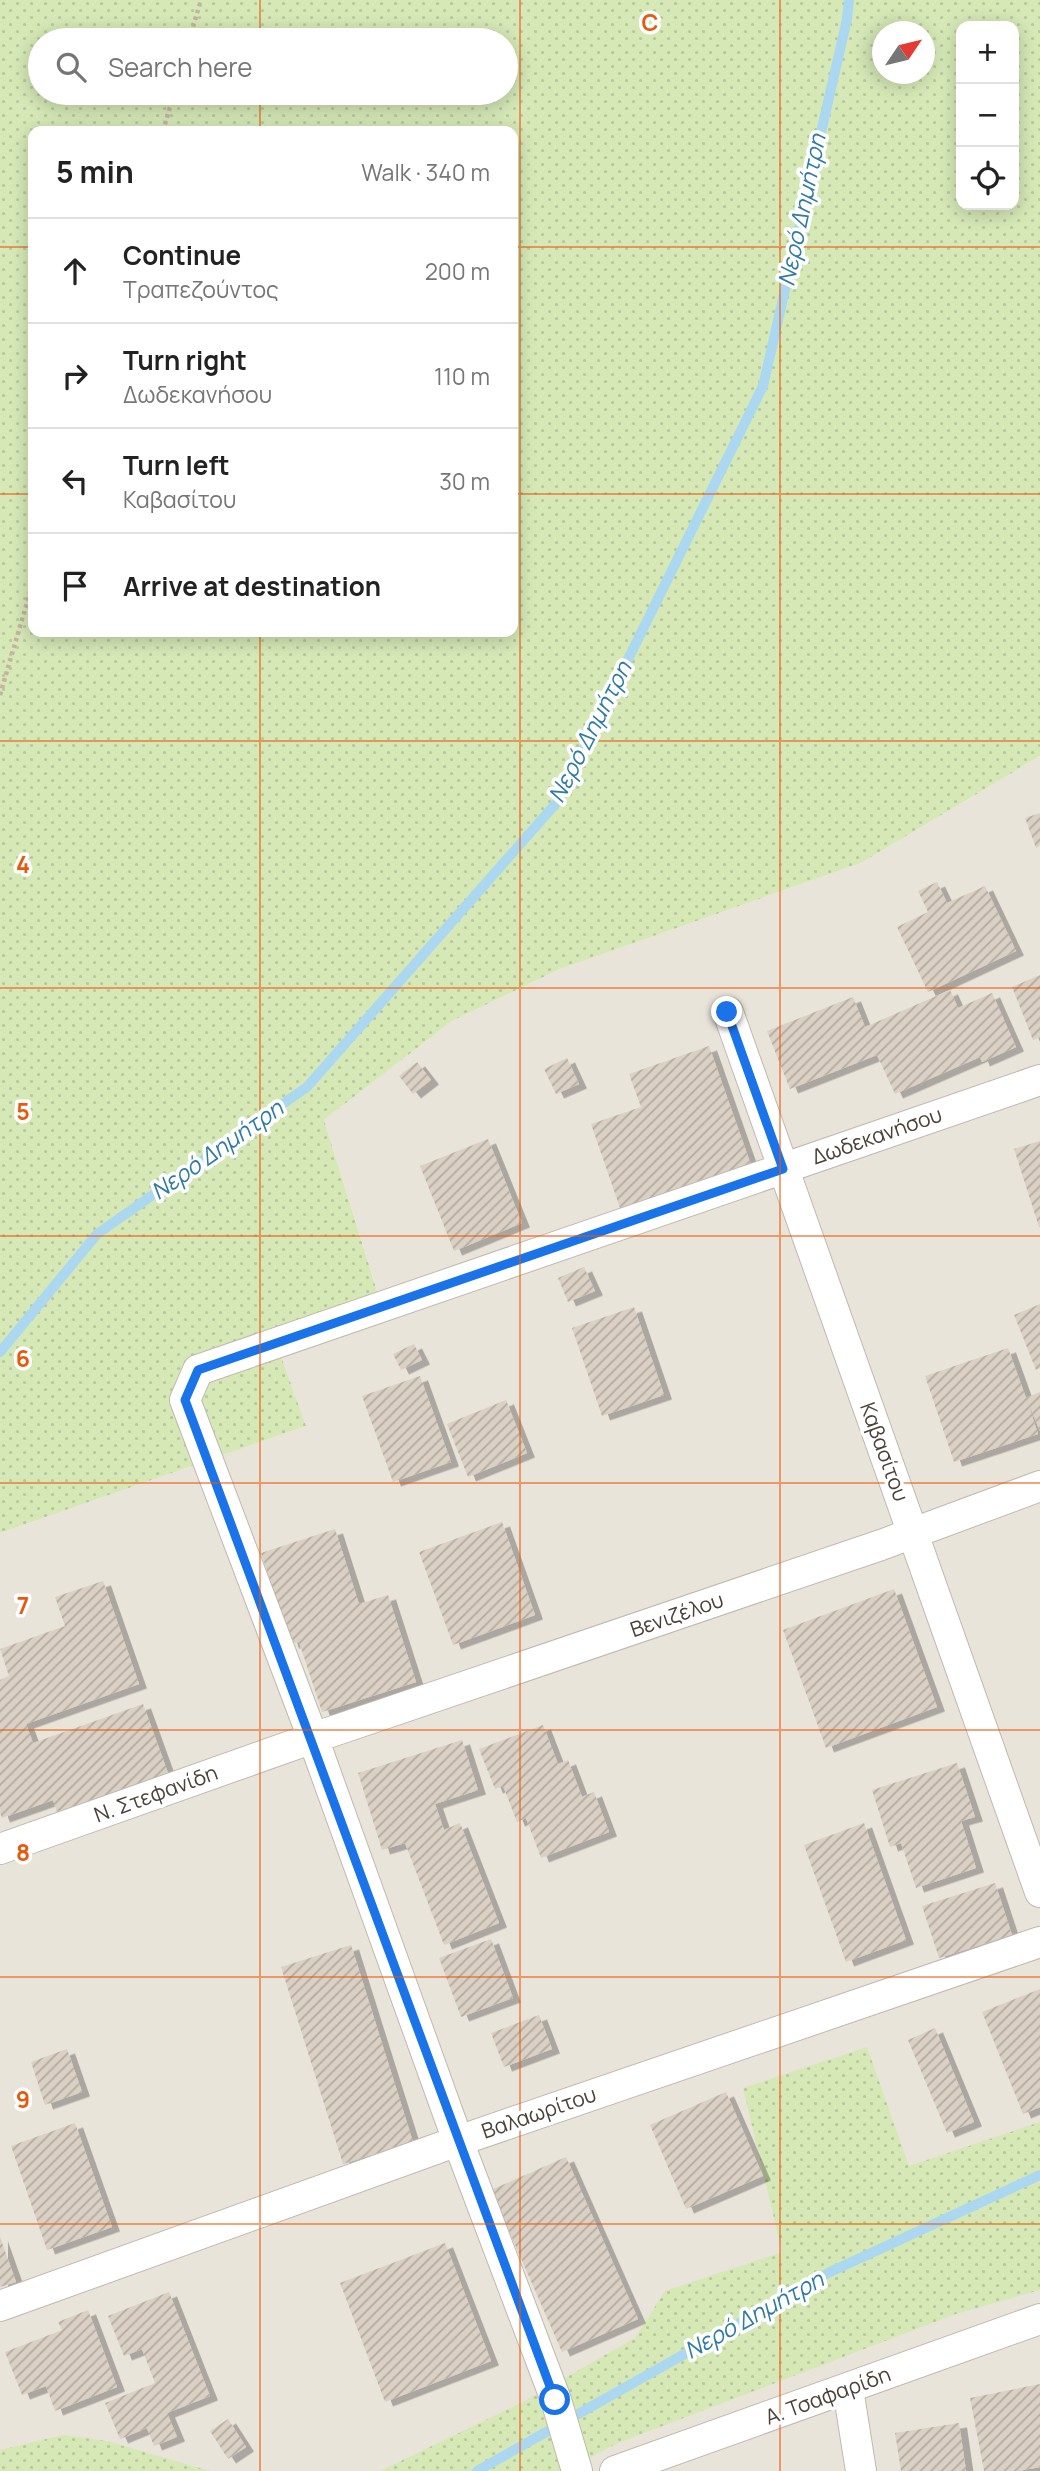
<!DOCTYPE html>
<meta charset="utf-8">
<style>
:root{--surface:#fff;--page:#f6f6f6;--text:#222;--muted:#767676;--line:#e0e0e0}
body{margin:0;font-family:Manrope,sans-serif;background:var(--page);color:var(--text)}
.controls{position:absolute;right:21px;top:21px;display:grid;overflow:hidden;border-radius:14px;box-shadow:0 4px 18px #0003}
.controls button{width:63px;height:63px;display:grid;place-items:center;padding:0;border:0;border-bottom:2px solid var(--line);background:var(--surface);color:var(--text);font:35px sans-serif}
.compass{position:absolute;left:872px;top:21px;width:63px;height:63px;border-radius:50%;background:var(--surface);box-shadow:0 4px 18px #0003;rotate:55deg}
.stop{position:absolute;width:21px;height:21px;margin:-16px;border:5px solid #1a73e8;border-radius:50%;background:#fff}
.stop.end{background:#1a73e8;border-color:#fff;box-shadow:0 2px 7px #0008}
.list{margin:0;padding:0;list-style:none}
h2{display:flex;justify-content:space-between;align-items:center;height:91px;margin:0;padding:0 28px;font-size:30px}
h2 small{font-size:23px;font-weight:400;color:var(--muted)}
.list li{display:grid;grid-template-columns:46px 1fr auto;gap:21px;align-items:center;box-sizing:border-box;height:105px;padding:0 28px;border-top:2px solid var(--line)}
.list b{display:block;font-size:26px;white-space:nowrap}
.list p{margin:0;font-size:23px;white-space:nowrap;color:var(--muted)}
.list em{font-size:23px;font-style:normal;color:var(--muted)}
.icon{flex:none;width:38px;height:38px;fill:none;stroke:currentColor;stroke-width:2;stroke-linecap:round;stroke-linejoin:round}
.map{position:relative;flex:none;width:1040px;height:2471px;overflow:hidden}
.search{position:absolute;background:var(--surface);box-shadow:0 4px 18px #0003;left:28px;top:28px;width:490px;height:77px;display:flex;align-items:center;gap:18px;box-sizing:border-box;padding:0 24px;border-radius:38px;color:var(--muted);font-size:26px}
.panel{position:absolute;background:var(--surface);box-shadow:0 4px 18px #0003;left:28px;top:126px;width:490px;height:511px;border-radius:14px}
.map>svg:first-child{display:block}
.residential{fill:#e9e4da}
.grass{fill:url(#grass-dots);fill-rule:evenodd}
.lines{fill:none;stroke-linecap:round;stroke-linejoin:round}
.stream{stroke:#abd8f0;stroke-width:10}
.building{fill:url(#building-hatch);filter:url(#shadow)}
.street-casing{stroke:#c1b9ae;stroke-width:32}
.path{stroke:#c3b4a0;stroke-width:4.5;stroke-dasharray:3.5 3.5;stroke-linecap:butt}
.street{stroke:#fff;stroke-width:30}
.route{stroke:#1a73e8;stroke-width:9}
.grid{fill:none;stroke:#e8590c;stroke-width:2;stroke-opacity:0.55}
.labels{text-anchor:middle;stroke-width:7;stroke-linejoin:round;paint-order:stroke}
.street-label{font-size:21px;fill:#4a4239;stroke:#fff}
.water-label{font-size:23px;font-style:italic;fill:#307ba6;stroke:#fff}
.grid-label{font-size:23px;text-anchor:middle;font-weight:bold;fill:#e8590c;stroke:#fff;stroke-width:7;stroke-linejoin:round;paint-order:stroke}
</style>
<div class="map">
<svg width="1040" height="2471" viewBox="0 0 1040 2471">
<defs>
<pattern id="grass-dots" width="8" height="8" patternUnits="userSpaceOnUse" patternTransform="scale(1.75)"><rect width="8" height="8" fill="#d5e8b6"/><path d="M2 2h.1M6 6h.1" fill="none" stroke="#b8c89d" stroke-width="1.8" stroke-linecap="round"/></pattern>
<pattern id="building-hatch" width="6" height="6" patternUnits="userSpaceOnUse" patternTransform="scale(1.75)"><rect width="6" height="6" fill="#dad0c4"/><path d="M-1 1l2-2M0 6l6-6M5 7l2-2" fill="none" stroke="#b3aaa0"/></pattern>
<filter id="shadow"><feDropShadow dx="8" dy="4.5" stdDeviation="0" flood-color="#0004"/></filter>
</defs>
<rect width="100%" height="100%" fill="#f6f2ec"/>
<path class="residential" d="M1040 756V2471H0V1533L306 1426 272 1331 378 1293 324 1120 452 1021 560 969 861 863Z"/>
<path class="grass" d="M0 0H1040V756L861 863 560 969 452 1021 324 1120 378 1294 272 1331 306 1426 0 1533ZM961 26H1014V205H961ZM883 32H925V74H883ZM40 40H506V93H40ZM33 131H513V632H33Z
M867 2047 909 2166 1040 2122V2290L956 2314 618 2443 564 2471H380L521 2403 635 2338 665 2291 782 2252 743 2088Z
M63 2435 107 2441 210 2471H0V2450Z"/>
<g class="lines">
<path class="stream" d="M0 1352 97 1234 307 1087 558 801 763 386 847 19 849 0
M477 2471 830 2272 1040 2175"/>
</g>
<path class="building" d="M1040 813V846L1036 848 1025 818Z
M937 882 947 903 985 886 1016 951 928 992 897 927 928 912 918 891Z
M1040 975V1037L1033 1040 1012 987Z
M950 990 958 1008 992 993 1016 1047 982 1062 980 1057 895 1094 877 1055 790 1089 767 1031 853 997 865 1027Z
M709 1046 752 1168 622 1214 591 1124 641 1107 629 1074Z
M567 1058 579 1084 556 1094 544 1069Z
M417 1062 431 1080 413 1094 399 1076Z
M488 1139 522 1223 454 1251 420 1166Z
M1040 1141V1227H1039L1014 1149Z
M584 1267 595 1291 568 1302 558 1278Z
M1040 1304V1368L1036 1370 1014 1315Z
M634 1307 664 1395 602 1416 572 1328Z
M414 1344 422 1360 401 1370 393 1354Z
M1008 1348 1026 1398 1040 1392V1431L1027 1400 1038 1434 954 1462 925 1376Z
M420 1376 451 1462 393 1482 362 1396Z
M506 1400 527 1453 468 1477 447 1424Z
M502 1522 535 1615 453 1645 419 1552Z
M335 1529 359 1604 388 1595 416 1682 322 1712 299 1642 291 1644 261 1553Z
M103 1581 139 1684 26 1724 33 1743 143 1704 168 1773 57 1812 53 1800 2 1818 0 1813V1680L9 1676 0 1649 65 1626 55 1597Z
M894 1589 937 1707 826 1748 783 1630Z
M543 1725 558 1764 568 1760 582 1797 594 1792 609 1832 541 1858 526 1818 517 1822 503 1786 495 1789 479 1749Z
M462 1740 478 1790 435 1804 444 1830 460 1823 499 1923 444 1945 405 1843 382 1850 358 1773Z
M957 1763 975 1817 961 1821 976 1868 916 1888 901 1843 890 1847 872 1790Z
M864 1823 906 1940 846 1962 804 1845Z
M995 1883 1012 1935 939 1958 922 1906Z
M491 1939 513 1998 461 2017 439 1958Z
M351 1945 413 2142 343 2164 281 1967Z
M1040 1989V2107L1023 2114 982 2012Z
M539 2015 552 2049 504 2067 491 2033Z
M935 2028 974 2122 947 2133 908 2040Z
M67 2049 82 2092 45 2105 31 2062Z
M726 2092 763 2176 686 2209 650 2125Z
M75 2123 112 2227 47 2250 11 2146Z
M566 2157 638 2319 562 2352 491 2190Z
M0 2237 16 2282 0 2287Z
M445 2243 491 2361 385 2402 340 2283Z
M169 2292 210 2396 167 2413 177 2437 154 2446 147 2428 120 2439 105 2403 155 2383 142 2349 124 2356 108 2316Z
M88 2310 117 2387 55 2411 46 2386 22 2395 5 2352 62 2330 58 2322Z
M1040 2384V2467L1018 2471H984L970 2398Z
M228 2419 246 2447 228 2459 210 2431Z
M959 2423 966 2471H901L895 2433Z"/>
<g class="lines">
<defs>
<path id="street" d="M728 1012 1040 1892
M0 1849 313 1738 881 1545 1040 1486
M0 2306 458 2141 1040 1942
M848 2389 861 2471
M577 2471 556 2400 458 2141 313 1738 185 1400 198 1370 1040 1080
M615 2471 1040 2319"/>
</defs>
<use href="#street" class="street-casing"/>
<path class="path" d="M189 40 201 0
M163 131 174 93
M0 695 33 582"/>
<use href="#street" class="street"/>
</g>
<g class="lines">
<path class="route" d="M555 2400C430 2067 310 1733 185 1400L198 1370 783 1169 727 1012"/>
</g>
<path class="grid" d="M260 0V40M520 0V2471M780 0V2471M260 93V131M0 247H33M513 247H1040M0 494H33M513 494H1040M260 632V2471M0 741H1040M0 988H1040M0 1236H1040M0 1483H1040M0 1730H1040M0 1977H1040M0 2224H1040"/>
<g class="labels">
<g class="street-label">
<text transform="translate(877 1136) rotate(-19)" y="7">Δωδεκανήσου</text>
<text transform="translate(884 1452) rotate(70)" y="7">Καβασίτου</text>
<text transform="translate(677 1615) rotate(-19)" y="7">Βενιζέλου</text>
<text transform="translate(156 1794) rotate(-20)" y="7">Ν. Στεφανίδη</text>
<text transform="translate(539 2113) rotate(-19)" y="7">Βαλαωρίτου</text>
<text transform="translate(828 2396) rotate(-20)" y="7">Α. Τσαφαρίδη</text>
</g>
<g class="water-label">
<text transform="translate(802 210) rotate(-78)" y="8">Νερό Δημήτρη</text>
<text transform="translate(590 732) rotate(-63)" y="8">Νερό Δημήτρη</text>
<text transform="translate(217 1150) rotate(-35)" y="8">Νερό Δημήτρη</text>
<text transform="translate(754 2315) rotate(-29)" y="8">Νερό Δημήτρη</text>
</g>
</g>
<g class="grid-label">
<text x="650" y="31">C</text>
<text x="23" y="873">4</text>
<text x="23" y="1120">5</text>
<text x="23" y="1367">6</text>
<text x="23" y="1614">7</text>
<text x="23" y="1861">8</text>
<text x="23" y="2108">9</text>
</g>
</svg>
<div class="controls">
<button>+</button>
<button>−</button>
<button><svg class="icon" aria-label="locate" viewBox="0 0 24 24"><circle cx="12" cy="12" r="6"/><path d="M12 2v4M12 18v4M2 12h4M18 12h4"/></svg></button>
</div>
<svg class="compass" viewBox="-18 -18 36 36"><path d="M0-13l5 13h-10z" fill="#e53935"/><path d="M0 13l5-13h-10z" fill="#767676"/></svg>
<div class="stop" style="left:555px;top:2400px"></div>
<div class="stop end" style="left:727px;top:1012px"></div>
<div class="search"><svg class="icon" aria-label="search" viewBox="0 0 24 24"><circle cx="10" cy="10" r="6"/><path d="M15 15l6 6"/></svg>Search here</div>
<section class="panel">
<h2>5 min<small>Walk · 340 m</small></h2>
<ul class="list">
<li><svg class="icon" aria-label="ahead" viewBox="0 0 24 24"><path d="M12 20V5M6 11l6-6 6 6"/></svg><div><b>Continue</b><p>Τραπεζούντος</p></div><em>200 m</em></li>
<li><svg class="icon" aria-label="right" viewBox="0 0 24 24"><path d="M7 20v-9h11M14 6l5 5-5 5"/></svg><div><b>Turn right</b><p>Δωδεκανήσου</p></div><em>110 m</em></li>
<li><svg class="icon" aria-label="left" viewBox="0 0 24 24"><path d="M17 20v-9H6M10 6l-5 5 5 5"/></svg><div><b>Turn left</b><p>Καβασίτου</p></div><em>30 m</em></li>
<li><svg class="icon" aria-label="arrive" viewBox="0 0 24 24"><path d="M6 21V4h12l-3 4 3 4H6"/></svg><div><b>Arrive at destination</b></div></li>
</ul>
</section>
</div>
